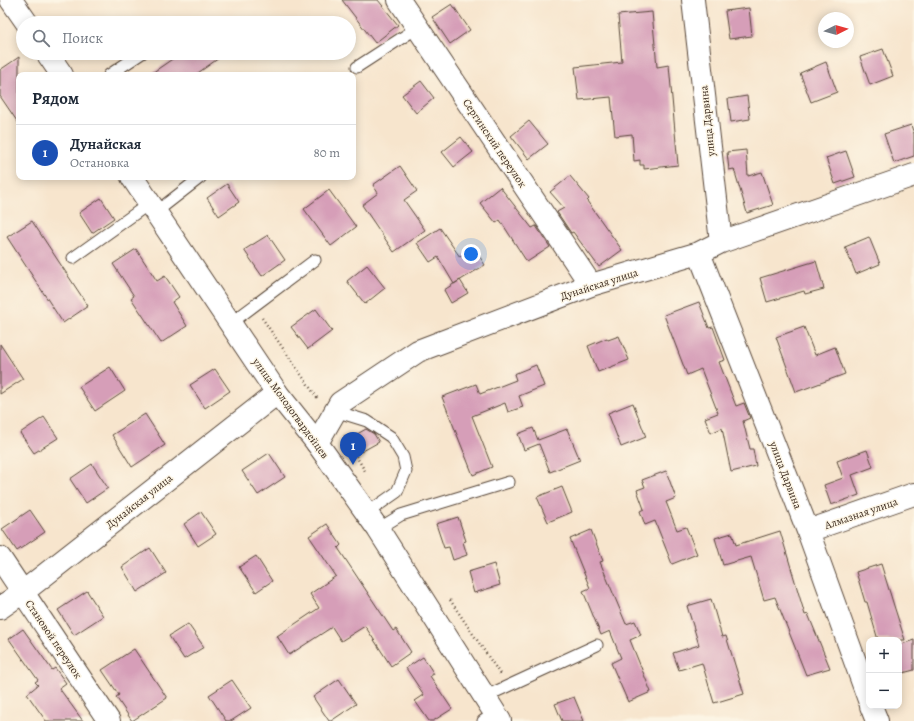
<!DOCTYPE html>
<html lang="ru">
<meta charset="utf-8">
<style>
:root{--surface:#fff;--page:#f6f6f7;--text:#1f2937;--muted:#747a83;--line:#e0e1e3;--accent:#b5179e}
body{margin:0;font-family:Alegreya,serif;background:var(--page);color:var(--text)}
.controls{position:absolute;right:12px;bottom:12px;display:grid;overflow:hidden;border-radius:8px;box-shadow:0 2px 10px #0003}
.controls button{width:36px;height:36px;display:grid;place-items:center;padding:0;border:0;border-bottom:1px solid var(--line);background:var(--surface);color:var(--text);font:20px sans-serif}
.compass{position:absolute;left:818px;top:12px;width:36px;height:36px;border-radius:50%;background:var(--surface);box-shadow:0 2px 10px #0003;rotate:85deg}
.you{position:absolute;left:471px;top:254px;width:14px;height:14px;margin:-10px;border:3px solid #fff;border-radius:50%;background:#1a73e8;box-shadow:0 0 0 6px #1a73e833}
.badge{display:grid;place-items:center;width:26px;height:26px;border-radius:50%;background:var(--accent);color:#fff;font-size:13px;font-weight:700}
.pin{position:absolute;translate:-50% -33px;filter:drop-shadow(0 1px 2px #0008)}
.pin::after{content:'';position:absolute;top:21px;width:14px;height:12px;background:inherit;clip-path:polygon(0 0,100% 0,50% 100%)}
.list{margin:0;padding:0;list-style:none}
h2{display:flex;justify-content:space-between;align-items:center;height:52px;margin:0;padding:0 16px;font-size:17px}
h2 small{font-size:13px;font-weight:400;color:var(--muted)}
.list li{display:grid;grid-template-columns:26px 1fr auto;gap:12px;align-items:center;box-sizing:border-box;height:56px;padding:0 16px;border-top:1px solid var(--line)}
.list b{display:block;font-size:15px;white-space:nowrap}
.list p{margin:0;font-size:13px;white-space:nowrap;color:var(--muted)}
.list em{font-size:13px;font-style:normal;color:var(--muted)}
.icon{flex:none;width:22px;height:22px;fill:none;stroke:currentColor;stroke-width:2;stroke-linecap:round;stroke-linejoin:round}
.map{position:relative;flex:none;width:914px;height:721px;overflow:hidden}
.search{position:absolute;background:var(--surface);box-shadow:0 2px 10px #0003;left:16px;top:16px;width:340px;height:44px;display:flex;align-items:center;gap:10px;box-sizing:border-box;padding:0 14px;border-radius:22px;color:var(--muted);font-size:15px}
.panel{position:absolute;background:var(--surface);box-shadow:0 2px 10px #0003;left:16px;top:72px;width:340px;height:108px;border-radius:8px}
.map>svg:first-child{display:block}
.building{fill:#d69eb8}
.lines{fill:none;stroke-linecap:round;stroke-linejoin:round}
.service-casing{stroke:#574638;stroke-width:13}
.minor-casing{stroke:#574638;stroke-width:24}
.tertiary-casing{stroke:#574638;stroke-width:24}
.path{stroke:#574638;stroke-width:2.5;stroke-dasharray:1 3;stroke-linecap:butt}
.service{stroke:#fff;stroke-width:11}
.minor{stroke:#fff;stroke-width:22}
.tertiary{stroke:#fff;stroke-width:22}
.labels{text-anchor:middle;stroke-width:3;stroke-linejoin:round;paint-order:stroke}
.street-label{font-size:11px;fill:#3b2a1e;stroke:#fcf5e5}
</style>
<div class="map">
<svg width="914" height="721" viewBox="0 0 914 721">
<rect width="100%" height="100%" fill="#fcf5e5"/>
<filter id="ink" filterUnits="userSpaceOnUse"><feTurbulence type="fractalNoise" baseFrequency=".025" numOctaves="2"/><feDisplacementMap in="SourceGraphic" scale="8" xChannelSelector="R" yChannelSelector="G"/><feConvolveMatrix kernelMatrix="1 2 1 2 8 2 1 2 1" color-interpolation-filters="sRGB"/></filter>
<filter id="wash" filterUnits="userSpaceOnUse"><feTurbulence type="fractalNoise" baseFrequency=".012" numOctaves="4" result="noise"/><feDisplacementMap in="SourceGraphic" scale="16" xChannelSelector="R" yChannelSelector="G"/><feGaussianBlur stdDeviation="0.9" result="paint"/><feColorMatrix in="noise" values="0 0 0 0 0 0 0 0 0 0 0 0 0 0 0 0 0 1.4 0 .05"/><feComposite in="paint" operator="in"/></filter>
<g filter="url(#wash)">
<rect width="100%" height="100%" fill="#f7e5cd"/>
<g id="blocks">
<path class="building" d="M342 0H378L398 25 375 43Z
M452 4 470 30 450 44 432 17Z
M749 8 752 36 729 39 725 11Z
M652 12 657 67 669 65 678 165 644 169V165H640V160L634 161 632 134 615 136 611 97 579 100 575 67 622 62 618 15Z
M883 49 893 76 870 85 860 57Z
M181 53H226L195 75H149Z
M19 57V124L0 96V70Z
M826 62 837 92 811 102 800 73Z
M421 81 434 98 416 113 402 95Z
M747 96 750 119 731 122 728 99Z
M529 121 548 144 529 159 511 136Z
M911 125 914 134V156L894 163 884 134Z
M461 137 473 152 454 167 442 152Z
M746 150 748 176 762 172 773 205 747 213 734 169 729 170 727 152Z
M846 151 855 177 835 184 826 158Z
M400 166 417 191 404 200 425 230 394 252 362 205 378 193 373 185Z
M570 176 589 199 587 201 622 250 599 267 573 232 571 233 557 212 564 208 550 192Z
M227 184 239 202 219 216 207 198Z
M500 187 532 228 536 226 550 247 527 262 500 220 496 223 480 203Z
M329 190 356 227 331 246 304 209Z
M101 198 114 218 92 233 79 213Z
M32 221 88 306 63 323 7 237Z
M440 228 460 257 474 248 485 265 454 284 438 257 430 262 417 243Z
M268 235 285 260 262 276 244 250Z
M869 237 880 264 856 274 845 247Z
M136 249 157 281 165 276 179 297 172 302 187 326 161 343 131 298 134 296 113 264Z
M816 261 824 289 805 294 804 291 767 302 760 278Z
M367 265 385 288 365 304 347 281Z
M460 280 468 293 451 303 444 290Z
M699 302 709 328 713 327 725 360 719 362 736 406 744 403 750 418 743 421 750 449H753L756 466 731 472 722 428 711 433 705 418 718 413 701 369 687 375 664 315Z
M316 309 332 331 308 349 291 327Z
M804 327 815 355 835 347 845 374 796 392 776 337Z
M619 336 629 360 598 372 588 346 607 338 608 340Z
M0 344 23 379 0 394Z
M536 365 544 386 519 396 523 407 508 412 505 403 472 416 492 467 473 475 442 397 476 384 480 394 516 380 514 374Z
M110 367 125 391 95 411 79 387Z
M215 369 230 391 205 408 190 385Z
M633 403 646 437 621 447 608 413Z
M145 414 165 445 132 467 112 435Z
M44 417 58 438 34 453 20 433Z
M533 428 538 440 567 429 580 460 550 472 539 444 524 450 518 434Z
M366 429 374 434 379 442 361 452 352 437Z
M867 450 873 467 852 475 859 495 831 505 824 485 843 478 837 461Z
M269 453 285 477 258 495 242 471Z
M92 464 108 488 86 503 70 479Z
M666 471 676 498 666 502 677 530 686 527 697 554 672 564 655 521 645 525 640 511 644 509 637 490 645 487 642 480Z
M562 487 572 512 548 522 537 497Z
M30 510 45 532 17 551 2 529Z
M201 512 216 534 198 546 184 524Z
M458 517 466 541 463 542 467 555 453 560 449 547 444 548 436 524Z
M327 524 341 545 338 548 393 631 396 629 411 652 391 666 365 626 341 641 332 627 289 655 277 636 319 608 310 594 336 576 309 536Z
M591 530 603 561 600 562 626 624 635 621 641 635 630 640 651 692 628 702 611 663 621 658 610 631 601 635 583 591 590 588 570 539Z
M780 531 805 615 808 614 830 668 806 675 775 597 764 600 751 557 723 565 715 538 732 533 736 545Z
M150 548 166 573 137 592 122 567Z
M256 556 272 581 256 592 239 567Z
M494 564 500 585 474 593 468 572Z
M881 564 895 609 905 640H878L867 602H865L856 572Z
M87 591 103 616 74 635 58 610Z
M711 599 722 637 726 636 744 694 714 703 702 663 679 670 673 653 699 645 687 606Z
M188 624 204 647 184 659 169 636Z
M23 629 52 670 55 668 66 683 59 688 83 721H46L27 694 38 685 35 682 38 680 9 639Z
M914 640V670L899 674V645Z
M134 649 167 698 132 721 116 697 119 695 102 670Z
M423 657 434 674 430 676 452 709 433 721H429L415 701 424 695 406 668Z
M339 679 356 704 331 721H329L313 697Z
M232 680 251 708 231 721H226L209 695Z
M574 697 584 721H562L555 704Z"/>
</g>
</g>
<g filter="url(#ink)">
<use href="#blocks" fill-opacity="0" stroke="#574638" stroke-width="1"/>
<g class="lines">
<defs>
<path id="service" d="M357 67 417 28
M109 75 142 53
M156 212 201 177
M73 258 150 203
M231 323 315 260
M335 411 367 421 391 437 403 457 406 471 397 492 367 513
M378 529 401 515 509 482
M484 697 597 645
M483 721 495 713"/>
<path id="minor" d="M399 0 591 285
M693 0 721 242
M699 253 808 531 869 700
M317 443 340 403 418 351 591 285 699 253 721 242 914 175
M808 531 914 494
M0 558 109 721
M0 608 23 592 277 393
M871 706 877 721"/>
<path id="tertiary" d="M11 0 27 23
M47 53 62 75
M132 177 277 393 317 443 378 529 500 721"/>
</defs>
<use href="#service" class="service-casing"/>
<use href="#minor" class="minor-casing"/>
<use href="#tertiary" class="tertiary-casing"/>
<path class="path" d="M262 318 318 399
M345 435 346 439 365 471
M450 600 500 674"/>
<use href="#service" class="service"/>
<use href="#minor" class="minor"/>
<use href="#tertiary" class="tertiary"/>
</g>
</g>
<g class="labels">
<g class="street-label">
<text transform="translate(707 121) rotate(-96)" y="4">улица Дарвина</text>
<text transform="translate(495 143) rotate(56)" y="4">Сергинский переулок</text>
<text transform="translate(599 284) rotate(-18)" y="4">Дунайская улица</text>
<text transform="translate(291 408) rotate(54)" y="4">улица Молодогвардейцев</text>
<text transform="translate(786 475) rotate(69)" y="4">улица Дарвина</text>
<text transform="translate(139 501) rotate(-38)" y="4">Дунайская улица</text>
<text transform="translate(861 513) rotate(-19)" y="4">Алмазная улица</text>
<text transform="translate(54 639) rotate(56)" y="4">Становой переулок</text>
</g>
</g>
</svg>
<div class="controls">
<button>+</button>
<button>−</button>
</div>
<svg class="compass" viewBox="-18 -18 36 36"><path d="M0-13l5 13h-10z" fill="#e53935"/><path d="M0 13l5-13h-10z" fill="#747a83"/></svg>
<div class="you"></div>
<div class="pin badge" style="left:353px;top:465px;background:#1a4fb4">1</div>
<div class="search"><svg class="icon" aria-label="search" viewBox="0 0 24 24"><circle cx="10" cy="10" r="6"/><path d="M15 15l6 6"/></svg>Поиск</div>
<section class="panel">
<h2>Рядом<small></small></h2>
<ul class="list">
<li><span class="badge" style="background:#1a4fb4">1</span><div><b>Дунайская</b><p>Остановка</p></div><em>80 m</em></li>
</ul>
</section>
</div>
